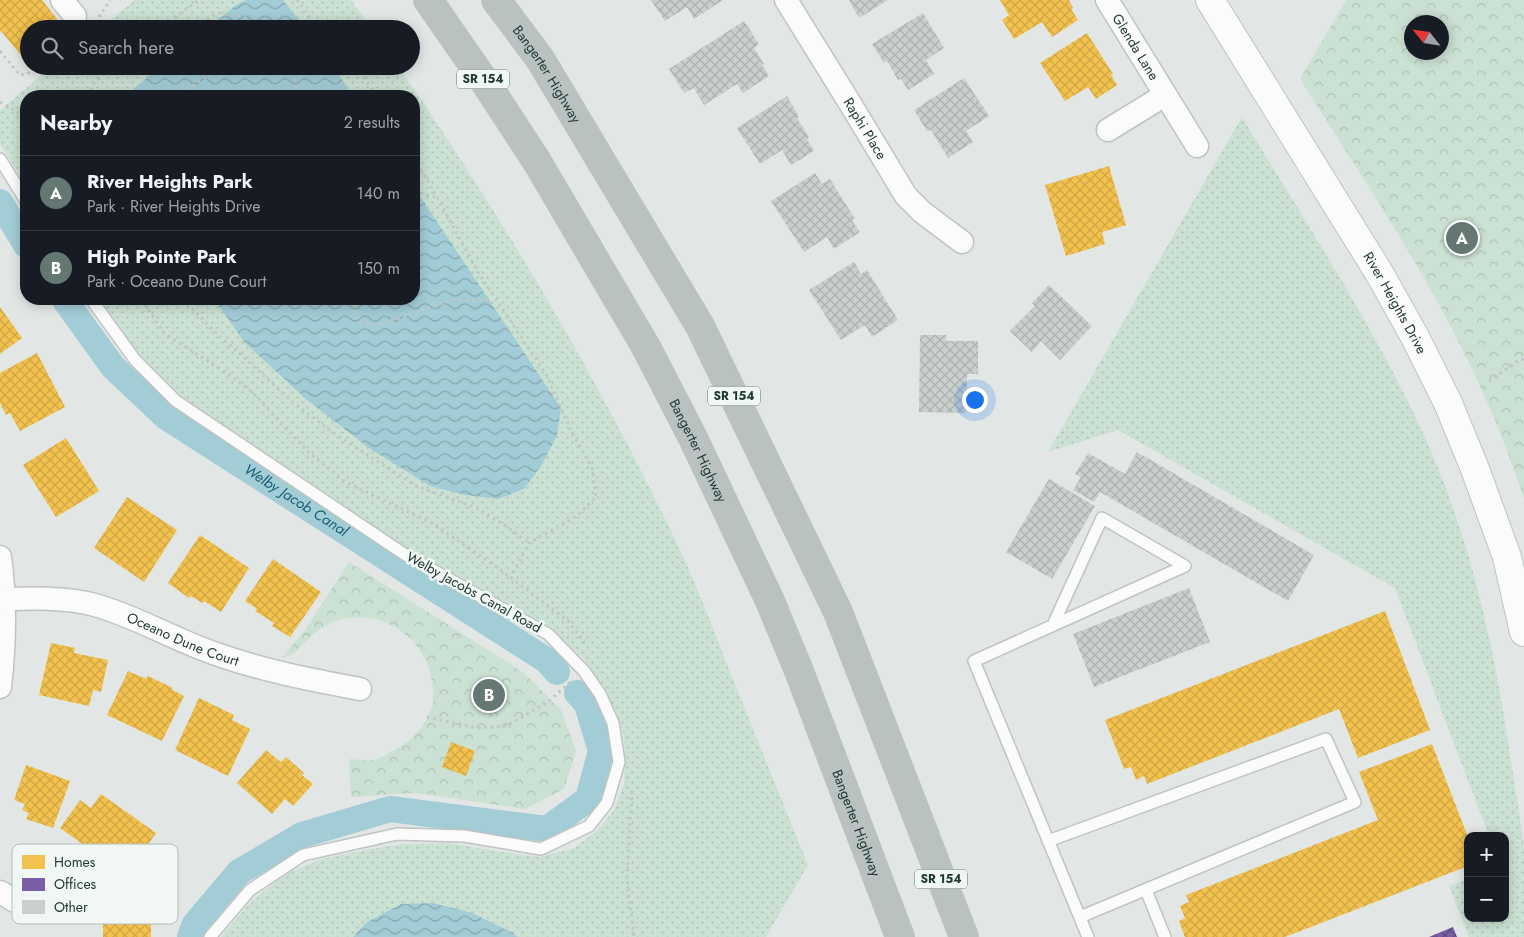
<!DOCTYPE html>
<meta charset="utf-8">
<style>
:root{--surface:#171b24;--page:#242831;--text:#f1f3f6;--muted:#9ea1a6;--line:#363941;--accent:#647773}
body{margin:0;font-family:Jost,sans-serif;background:var(--page);color:var(--text)}
.controls{position:absolute;right:15px;bottom:15px;display:grid;overflow:hidden;border-radius:10px;box-shadow:0 2px 12px #0003}
.controls button{width:45px;height:45px;display:grid;place-items:center;padding:0;border:0;border-bottom:1px solid var(--line);background:var(--surface);color:var(--text);font:25px sans-serif}
.compass{position:absolute;left:1404px;top:15px;width:45px;height:45px;border-radius:50%;background:var(--surface);box-shadow:0 2px 12px #0003;rotate:300deg}
.you{position:absolute;left:974px;top:399px;width:18px;height:18px;margin:-12px;border:4px solid #fff;border-radius:50%;background:#1a73e8;box-shadow:0 0 0 8px #1a73e833}
.badge{display:grid;place-items:center;width:32px;height:32px;border-radius:50%;background:var(--accent);color:#fff;font-size:16px;font-weight:700}
.pin{position:absolute;translate:-50% -50%;border:2px solid #fff;box-shadow:0 1px 5px #0006}
.list{margin:0;padding:0;list-style:none}
h2{display:flex;justify-content:space-between;align-items:center;height:65px;margin:0;padding:0 20px;font-size:21px}
h2 small{font-size:16px;font-weight:400;color:var(--muted)}
.list li{display:grid;grid-template-columns:32px 1fr auto;gap:15px;align-items:center;box-sizing:border-box;height:75px;padding:0 20px;border-top:1px solid var(--line)}
.list b{display:block;font-size:19px;white-space:nowrap}
.list p{margin:0;font-size:16px;white-space:nowrap;color:var(--muted)}
.list em{font-size:16px;font-style:normal;color:var(--muted)}
.icon{flex:none;width:28px;height:28px;fill:none;stroke:currentColor;stroke-width:2;stroke-linecap:round;stroke-linejoin:round}
.map{position:relative;flex:none;width:1524px;height:937px;overflow:hidden}
.search{position:absolute;background:var(--surface);box-shadow:0 2px 12px #0003;left:20px;top:20px;width:400px;height:55px;display:flex;align-items:center;gap:12px;box-sizing:border-box;padding:0 18px;border-radius:28px;color:var(--muted);font-size:19px}
.panel{position:absolute;background:var(--surface);box-shadow:0 2px 12px #0003;left:20px;top:90px;width:400px;height:215px;border-radius:20px}
.map>svg:first-child{display:block}
.grass{fill:url(#grass-dots)}
.forest{fill:url(#forest-crowns);fill-rule:evenodd}
.water{fill:url(#water-waves)}
.homes{fill:url(#homes-cross-hatch)}
.offices{fill:url(#offices-cross-hatch)}
.lines{fill:none;stroke-linecap:round;stroke-linejoin:round}
.canal{stroke:#a2ccd6;stroke-width:26}
.building{fill:url(#building-cross-hatch)}
.lane-casing{stroke:#bfc4c2;stroke-width:14}
.street-casing{stroke:#bfc4c2;stroke-width:25}
.secondary-casing{stroke:#bec5c3;stroke-width:30}
.highway-casing{stroke:#bbc4c2;stroke-width:30}
.path{stroke:#bfc8c6;stroke-width:3;stroke-dasharray:2.5 4;stroke-linecap:butt}
.lane{stroke:#fbfbfb;stroke-width:11}
.street{stroke:#fbfbfb;stroke-width:22}
.secondary{stroke:#fbfbfb;stroke-width:28}
.highway{stroke:#b9c2c0;stroke-width:28}
.labels{text-anchor:middle;stroke-width:5;stroke-linejoin:round;paint-order:stroke}
.shield{fill:#f0f7f4;stroke:#5e736e;stroke-width:1}
.shield-label{font-size:12px;font-weight:bold;fill:#203a35}
.street-label{font-size:14px;fill:#203a35;stroke:#f0f7f4}
.water-label{font-size:15px;font-style:italic;fill:#1b6076;stroke:#f0f7f4}
.key{fill:#f0f7f4;stroke:#b2bebb;stroke-width:1}
.key-label{font-size:14px;fill:#203a35}
</style>
<div class="map">
<svg width="1524" height="937" viewBox="0 0 1524 937">
<defs>
<pattern id="grass-dots" width="8" height="8" patternUnits="userSpaceOnUse" patternTransform="scale(1.25)"><rect width="8" height="8" fill="#cbe1d3"/><path d="M2 2h.1M6 6h.1" fill="none" stroke="#aec2b6" stroke-width="1.8" stroke-linecap="round"/></pattern>
<pattern id="forest-crowns" width="20" height="18" patternUnits="userSpaceOnUse" patternTransform="scale(1.25)"><rect width="20" height="18" fill="#cbe1d3"/><path d="M2 6a3 3 0 1 1 6 0M12 15a3 3 0 1 1 6 0" fill="none" stroke="#aec2b6"/></pattern>
<pattern id="water-waves" width="16" height="10" patternUnits="userSpaceOnUse" patternTransform="scale(1.25)"><rect width="16" height="10" fill="#a2ccd6"/><path d="M0 5q4-4 8 0t8 0" fill="none" stroke="#84a7ae"/></pattern>
<pattern id="homes-cross-hatch" width="8" height="8" patternUnits="userSpaceOnUse" patternTransform="scale(1.25)"><rect width="8" height="8" fill="#f2c14e"/><path d="M0 0l8 8M0 8l8-8" fill="none" stroke="#cfa745"/></pattern>
<pattern id="offices-cross-hatch" width="8" height="8" patternUnits="userSpaceOnUse" patternTransform="scale(1.25)"><rect width="8" height="8" fill="#7b5ea7"/><path d="M0 0l8 8M0 8l8-8" fill="none" stroke="#5f4b81"/></pattern>
<pattern id="building-cross-hatch" width="8" height="8" patternUnits="userSpaceOnUse" patternTransform="scale(1.25)"><rect width="8" height="8" fill="#c9cfcd"/><path d="M0 0l8 8M0 8l8-8" fill="none" stroke="#acb2b1"/></pattern>
</defs>
<rect width="100%" height="100%" fill="#e2e7e5"/>
<path class="grass" d="M135 0H351L372 29H99Z
M53 66H398C507 224 605 389 686 563 702 599 716 636 730 672 756 736 782 801 808 865L766 937H221L247 906 283 875 322 859 365 850 404 844 448 843 503 852 539 857 574 848 599 829 614 810 624 784 625 757 623 734 613 706 584 659 556 634 410 550 183 399 154 372 133 348 100 299H414V96H26V186L0 144V110Z
M1242 117C1306 223 1375 327 1426 440 1472 542 1495 651 1511 761 1515 790 1521 819 1524 848 1524 877 1524 908 1524 937H1469L1449 886 1468 879V918H1505V836H1489L1395 588 1118 430 1048 452Z"/>
<path class="forest" d="M1346 0H1524V499C1512 463 1499 427 1483 393 1434 282 1364 181 1300 79ZM1412 22H1442V52H1412Z
M349 562 524 673 561 710 576 751 564 789 525 809 416 793 351 797 349 759C356 759 365 761 372 760 380 759 390 753 396 749 413 740 426 725 432 706 435 696 432 683 430 672 420 637 386 613 349 618 334 619 319 628 309 638 297 649 299 653 282 658L305 630Z"/>
<path class="water" d="M246 0H283L306 29H207L236 5Z
M161 66H333L353 96H125Z
M414 187 561 408 557 436 541 466 524 489 498 499 465 495 430 486 369 448 307 400 245 343 214 299H414Z
M433 903 472 913 513 933 517 937H353L367 922 401 904Z"/>
<path class="homes" d="M0 0H42L65 29H29V65L0 30Z
M1000 0H1069L1073 8 1071 9 1078 20 1052 37 1042 22 1014 39 1002 20 1009 15Z
M1087 33 1113 74 1111 75 1117 85 1096 99 1088 87 1065 101 1040 63Z
M1109 166 1126 225 1102 232 1105 244 1066 256 1045 185Z
M0 307 22 338 0 354Z
M37 353 65 407 20 431 10 413 6 415 0 403V373Z
M66 438 99 491 56 517 23 465Z
M127 497 177 530 144 582 94 548Z
M200 535 249 568 221 612 204 601 202 603 191 596 189 598 168 583Z
M273 559 321 592 290 637 272 626 274 623 255 611 257 609 245 601Z
M1385 611 1430 730 1358 758 1339 709 1147 784 1144 776 1136 780 1131 767 1124 769 1105 720Z
M51 643 75 648 74 653 108 660 101 692 93 690 89 706 39 695Z
M128 671 146 679 148 676 173 688 171 689 184 696 162 741 107 715Z
M199 698 234 715 232 720 250 729 228 776 175 750Z
M451 742 475 751 466 776 442 767Z
M1432 744 1468 837V866L1285 937H1185L1179 921 1185 918 1180 906 1189 902 1186 895 1378 820 1359 772Z
M266 750 281 762 286 757 304 773 302 775 313 784 293 806 285 799 272 814 237 783Z
M26 765 70 781 53 828 26 819 29 813 22 810 25 804 14 800Z
M101 794 156 833 131 868 118 859 115 864 96 850 95 853 60 828 80 800 91 808Z
M97 886H151V937H103V911H96Z"/>
<path class="offices" d="M1453 927 1457 937H1429Z"/>
<g class="lines">
<g class="canal">
<path d="M0 202 26 245"/>
<path id="s1" d="M64 299 113 367 166 417 546 660 557 672"/>
<path d="M190 937 195 924 239 872 302 835 390 809 547 829 588 799 601 751 587 704 577 693"/>
</g>
</g>
<path class="building" d="M651 0H723L694 19 687 7 665 21Z
M849 0H888L859 18Z
M923 13 944 48 926 60 934 74 908 90 901 79 898 80 887 61 884 63 872 44Z
M744 21 759 44 754 48 764 64 762 65 769 76 743 93 737 84 704 105 694 88 684 93 669 69Z
M964 78 989 116 966 131 973 142 948 158 931 130 927 131 914 110Z
M787 96 799 117 797 118 809 137 807 139 814 151 791 165 782 150 760 164 737 128Z
M815 173 822 184 830 179 855 219 852 221 860 232 834 249 827 237 804 252 771 201Z
M854 262 861 274 867 270 898 320 872 337 865 325 841 340 809 290Z
M1049 285 1092 326 1060 360 1041 341 1032 352 1010 331 1035 306 1032 303Z
M920 335H946V341H978V374H967L966 413 919 412Z
M1137 452 1314 555 1288 601 1100 492 1094 502 1073 490 1081 477 1075 474 1088 453 1125 474Z
M1049 479 1095 506 1052 579 1006 552Z
M1189 588 1210 642 1094 687 1073 634Z"/>
<g class="lines">
<defs>
<path id="lane" d="M0 159 26 201
M91 299 135 360 176 401 404 554 548 634 584 671 600 694 613 723 619 762 607 803 589 826 541 849 464 836 397 834 303 855 250 890 210 937
M1053 625 1102 518 1185 566 974 661 1088 937
M1048 841 1326 739 1355 802 1080 917
M1146 890 1165 937"/>
<g id="street">
<path d="M62 0 75 16"/>
<path id="s2" d="M786 0 851 105 906 196 922 212 962 242"/>
<path id="s3" d="M1107 0 1197 146"/>
<path d="M1108 130 1165 95"/>
<path d="M0 557C6 601 5 643 0 687"/>
<path id="s4" d="M0 600C31 598 64 597 95 605 138 617 176 641 219 655 265 671 312 680 360 689"/>
<path d="M0 892 15 901"/>
</g>
<g id="secondary">
<path id="s5" d="M1210 0 1381 276 1416 339 1448 403 1475 469 1507 557 1524 632"/>
</g>
<g id="highway">
<path id="s6" d="M428 0 487 85 536 160 646 347 693 438 770 601 799 671 900 937"/>
<path id="s7" d="M496 0 540 59 700 326 838 612 964 937"/>
</g>
</defs>
<use href="#lane" class="lane-casing"/>
<use href="#street" class="street-casing"/>
<use href="#secondary" class="secondary-casing"/>
<use href="#highway" class="highway-casing"/>
<path class="path" d="M297 0 319 29
M99 17 110 0
M158 29 199 0
M190 29 218 13 241 16 265 29
M0 51 20 75 27 74 37 66
M293 66 297 96
M357 66 376 96
M88 96 94 83 113 66
M176 96 208 76 238 66
M0 102 26 117
M414 158 432 188 479 274 546 374 573 435 592 467 596 497 577 516 529 543 511 577
M414 191 437 198
M414 239 417 247 414 250
M142 299 145 305 164 333 228 374 252 392 307 451 347 483 432 523 498 568 568 621 585 643
M183 299 210 327 294 403 335 434 416 486 477 508 506 526 529 543
M359 299 353 311 360 322 378 325 453 300H489
M1489 381 1516 362 1524 359
M427 717 477 728 507 726 549 701 571 681
M632 791 627 879 634 937"/>
<use href="#lane" class="lane"/>
<use href="#street" class="street"/>
<use href="#secondary" class="secondary"/>
<use href="#highway" class="highway"/>
</g>
<g class="labels">
<g class="shield">
<rect x="457" y="69.5" width="52" height="19" rx="4"/>
<rect x="708" y="386.5" width="52" height="19" rx="4"/>
<rect x="915" y="869.5" width="52" height="19" rx="4"/>
</g>
<g class="shield-label">
<text x="483" y="83">SR 154</text>
<text x="734" y="400">SR 154</text>
<text x="941" y="883">SR 154</text>
</g>
<g class="street-label">
<text dy="5" stroke="none"><textPath href="#s3" startOffset="55">Glenda Lane</textPath></text>
<text dy="5" stroke="none"><textPath href="#s7" startOffset="90">Bangerter Highway</textPath></text>
<text dy="5" stroke="none"><textPath href="#s2" startOffset="151">Raphi Place</textPath></text>
<text dy="5" stroke="none"><textPath href="#s5" startOffset="355">River Heights Drive</textPath></text>
<text dy="5" stroke="none"><textPath href="#s6" startOffset="526">Bangerter Highway</textPath></text>
<text transform="translate(474 592) rotate(29)" y="5">Welby Jacobs Canal Road</text>
<text dy="5" stroke="none"><textPath href="#s4" startOffset="190">Oceano Dune Court</textPath></text>
<text dy="5" stroke="none"><textPath href="#s6" startOffset="931">Bangerter Highway</textPath></text>
</g>
<g class="water-label">
<text dy="5" stroke="none"><textPath href="#s1" startOffset="311">Welby Jacob Canal</textPath></text>
</g>
</g>
<rect x="12" y="844" width="166" height="80" rx="8" class="key"/>
<rect x="22" y="855" width="23" height="14" fill="#f2c14e"/>
<rect x="22" y="878" width="23" height="13" fill="#7b5ea7"/>
<rect x="22" y="900" width="23" height="14" fill="#c9cfcd"/>
<g class="key-label">
<text x="54" y="867">Homes</text>
<text x="54" y="889">Offices</text>
<text x="54" y="912">Other</text>
</g>
</svg>
<div class="controls">
<button>+</button>
<button>−</button>
</div>
<svg class="compass" viewBox="-18 -18 36 36"><path d="M0-13l5 13h-10z" fill="#e53935"/><path d="M0 13l5-13h-10z" fill="#9ea1a6"/></svg>
<div class="you"></div>
<div class="pin badge" style="left:1462px;top:238px">A</div>
<div class="pin badge" style="left:489px;top:695px">B</div>
<div class="search"><svg class="icon" aria-label="search" viewBox="0 0 24 24"><circle cx="10" cy="10" r="6"/><path d="M15 15l6 6"/></svg>Search here</div>
<section class="panel">
<h2>Nearby<small>2 results</small></h2>
<ul class="list">
<li><span class="badge">A</span><div><b>River Heights Park</b><p>Park · River Heights Drive</p></div><em>140 m</em></li>
<li><span class="badge">B</span><div><b>High Pointe Park</b><p>Park · Oceano Dune Court</p></div><em>150 m</em></li>
</ul>
</section>
</div>
